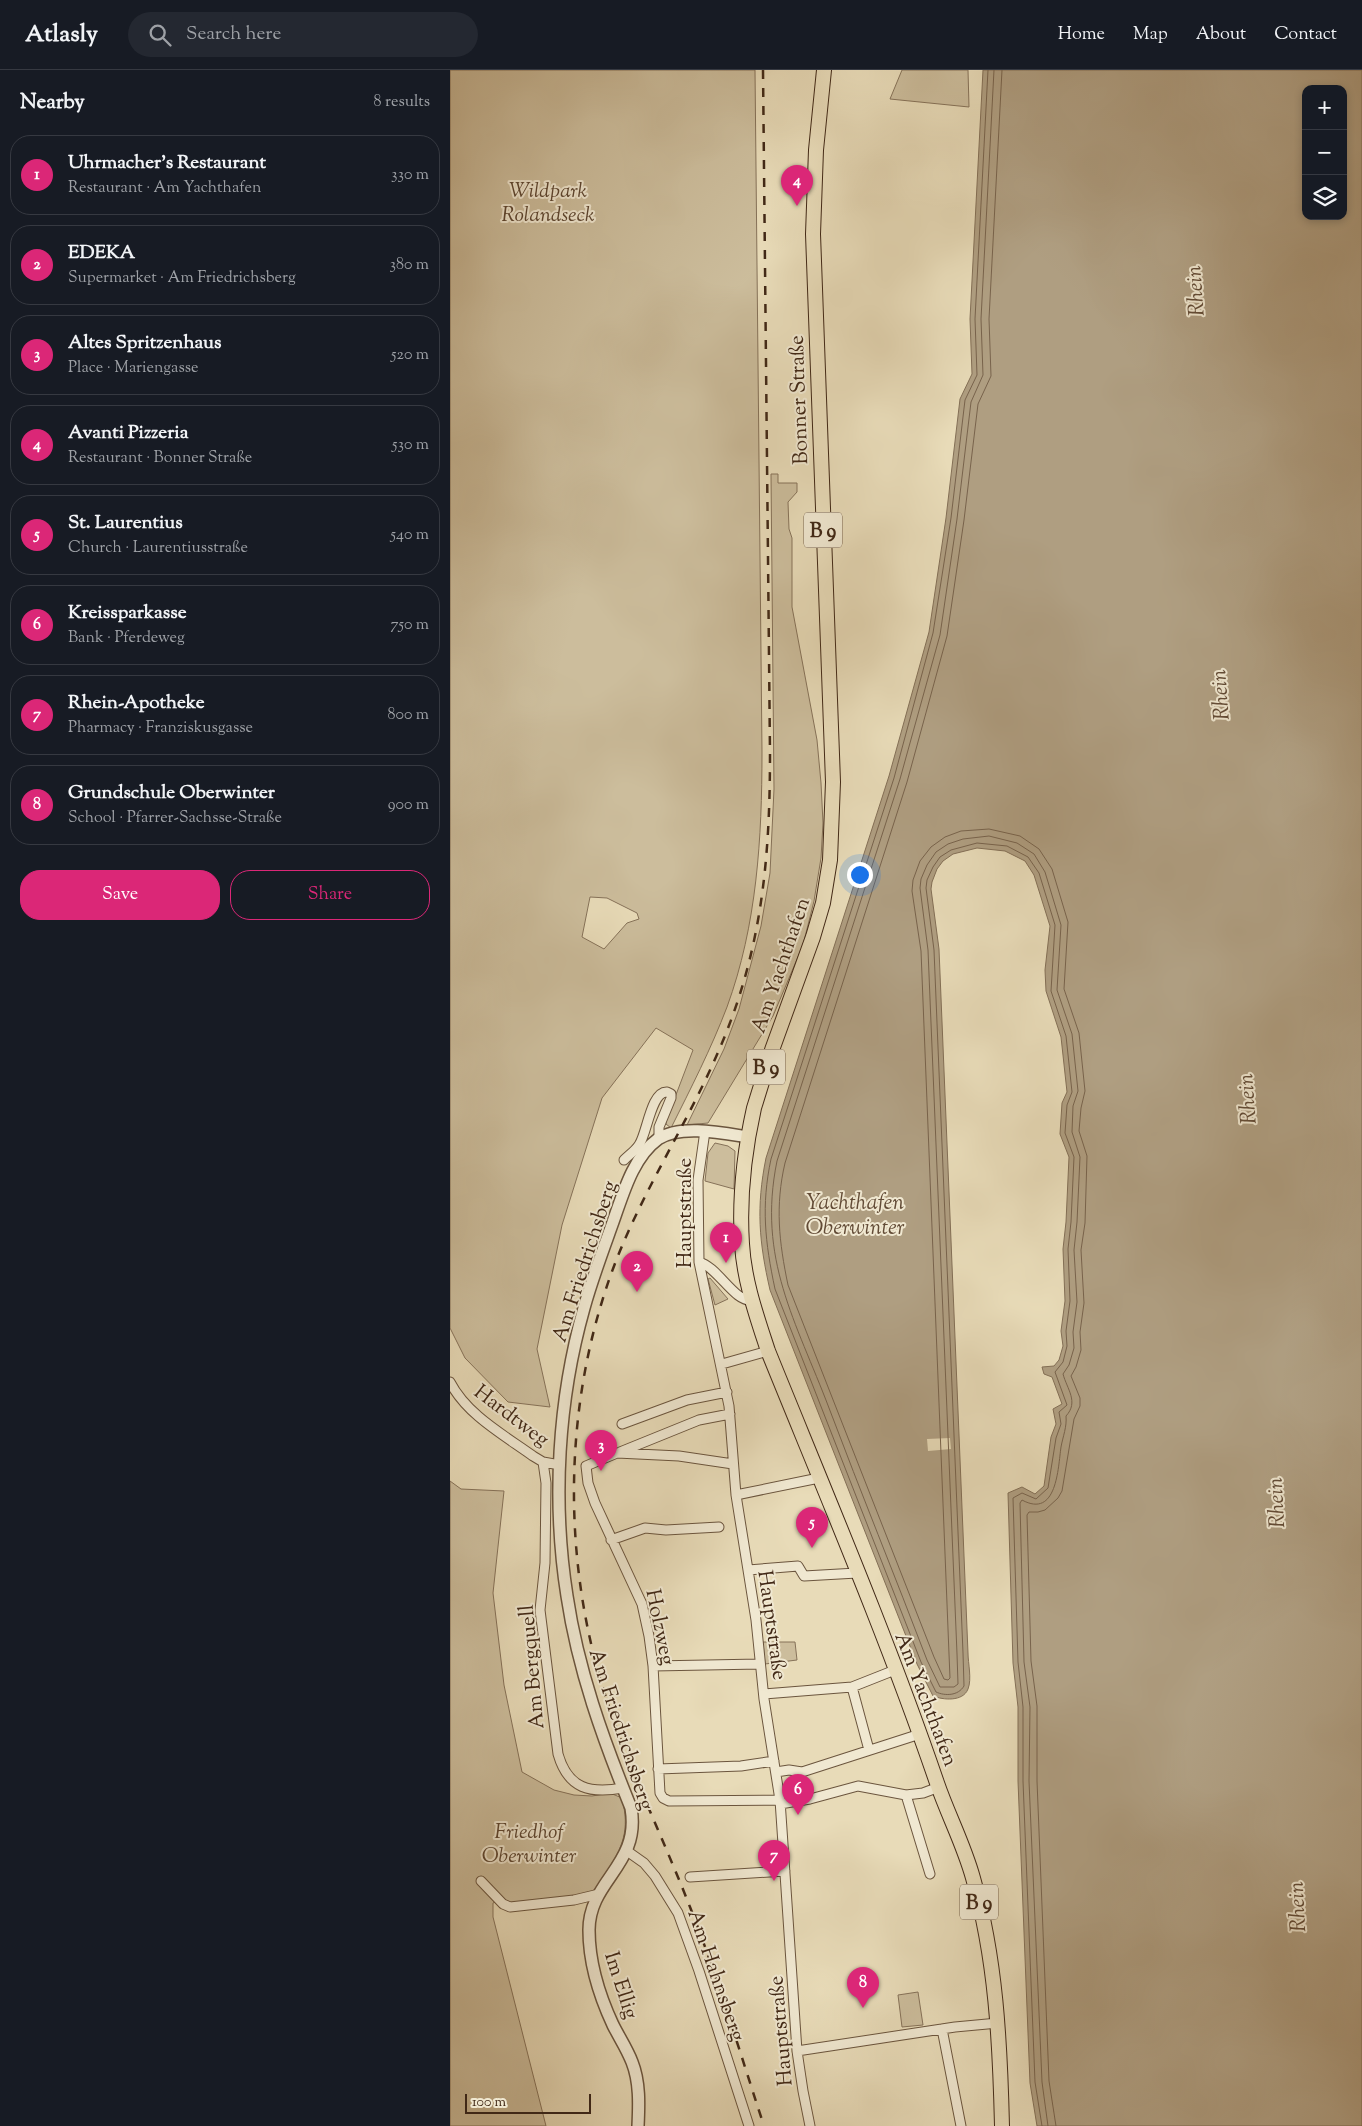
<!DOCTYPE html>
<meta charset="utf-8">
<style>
:root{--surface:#171b24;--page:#242831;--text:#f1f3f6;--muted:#9ea1a6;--line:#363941;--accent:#db2777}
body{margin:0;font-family:"Sorts Mill Goudy",serif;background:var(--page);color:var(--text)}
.controls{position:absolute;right:15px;top:15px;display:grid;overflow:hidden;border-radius:10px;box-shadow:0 2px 8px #0003}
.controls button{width:45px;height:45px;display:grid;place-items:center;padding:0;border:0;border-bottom:1px solid var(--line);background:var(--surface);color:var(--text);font:25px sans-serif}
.scale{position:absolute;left:15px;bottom:12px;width:126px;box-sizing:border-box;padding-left:5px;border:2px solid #412816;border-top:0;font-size:14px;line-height:18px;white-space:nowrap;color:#412816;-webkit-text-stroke:4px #f0e8d1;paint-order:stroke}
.you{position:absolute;left:409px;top:804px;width:18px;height:18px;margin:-12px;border:4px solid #fff;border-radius:50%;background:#1a73e8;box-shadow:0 0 0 8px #1a73e833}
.badge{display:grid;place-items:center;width:32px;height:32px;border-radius:50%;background:var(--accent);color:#fff;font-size:16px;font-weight:700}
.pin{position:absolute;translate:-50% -41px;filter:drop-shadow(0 1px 2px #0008)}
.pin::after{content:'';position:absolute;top:26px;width:18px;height:15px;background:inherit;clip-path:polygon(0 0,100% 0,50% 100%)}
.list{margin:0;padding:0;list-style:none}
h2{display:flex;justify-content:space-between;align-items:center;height:65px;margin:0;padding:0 20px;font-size:21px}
h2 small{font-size:16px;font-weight:400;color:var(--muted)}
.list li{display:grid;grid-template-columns:32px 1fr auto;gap:15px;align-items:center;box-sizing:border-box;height:80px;margin:0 10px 10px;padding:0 10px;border:1px solid var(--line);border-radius:20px}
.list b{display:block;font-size:19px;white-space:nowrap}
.list p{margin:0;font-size:16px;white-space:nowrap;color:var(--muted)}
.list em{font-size:16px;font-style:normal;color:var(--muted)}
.actions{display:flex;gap:10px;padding:15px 20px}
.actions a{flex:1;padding:11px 0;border:1px solid var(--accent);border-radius:20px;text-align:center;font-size:18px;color:var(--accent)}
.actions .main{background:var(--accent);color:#fff}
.icon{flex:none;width:28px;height:28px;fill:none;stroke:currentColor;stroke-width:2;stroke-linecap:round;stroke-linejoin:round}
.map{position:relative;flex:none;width:912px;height:2056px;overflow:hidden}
header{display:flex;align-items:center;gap:30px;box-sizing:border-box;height:70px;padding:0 25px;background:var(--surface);border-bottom:1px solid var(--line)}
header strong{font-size:24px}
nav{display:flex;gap:28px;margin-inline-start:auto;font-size:18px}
.search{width:350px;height:45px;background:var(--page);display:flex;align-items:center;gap:12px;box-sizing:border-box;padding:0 18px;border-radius:28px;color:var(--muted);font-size:19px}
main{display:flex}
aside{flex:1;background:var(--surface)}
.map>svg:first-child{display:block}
.green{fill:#ccbd9c;stroke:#867259;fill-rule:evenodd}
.water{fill:#af9e81;stroke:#836f56;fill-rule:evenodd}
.pier{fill:#e8dbb8}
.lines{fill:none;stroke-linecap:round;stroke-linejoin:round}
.shore{stroke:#78634c;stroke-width:1}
.minor-casing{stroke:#6b553e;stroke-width:11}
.tertiary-casing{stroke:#6b553e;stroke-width:14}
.primary-casing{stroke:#412816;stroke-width:16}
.minor{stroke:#f0e8d1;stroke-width:9}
.tertiary{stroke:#f0e8d1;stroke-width:11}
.primary{stroke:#e8dbb8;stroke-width:14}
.rail{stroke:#412816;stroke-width:2.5;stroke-dasharray:9 9;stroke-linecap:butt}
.labels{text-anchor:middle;stroke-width:4;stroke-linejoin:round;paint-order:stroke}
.shield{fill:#f0e8d1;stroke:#76624e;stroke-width:1}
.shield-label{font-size:20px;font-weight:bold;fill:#412816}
.park-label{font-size:21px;font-style:italic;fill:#5d4631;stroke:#f0e8d1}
.street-label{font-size:21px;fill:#412816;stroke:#f0e8d1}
.water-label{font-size:22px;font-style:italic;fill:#624b36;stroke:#f0e8d1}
</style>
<header>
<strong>Atlasly</strong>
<div class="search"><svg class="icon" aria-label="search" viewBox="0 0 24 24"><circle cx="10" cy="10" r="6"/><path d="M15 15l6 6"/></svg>Search here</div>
<nav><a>Home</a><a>Map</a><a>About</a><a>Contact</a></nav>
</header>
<main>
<aside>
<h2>Nearby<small>8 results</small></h2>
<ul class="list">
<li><span class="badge">1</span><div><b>Uhrmacher's Restaurant</b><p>Restaurant · Am Yachthafen</p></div><em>330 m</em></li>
<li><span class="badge">2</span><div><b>EDEKA</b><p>Supermarket · Am Friedrichsberg</p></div><em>380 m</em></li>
<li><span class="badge">3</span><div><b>Altes Spritzenhaus</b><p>Place · Mariengasse</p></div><em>520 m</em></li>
<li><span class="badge">4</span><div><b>Avanti Pizzeria</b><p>Restaurant · Bonner Straße</p></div><em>530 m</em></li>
<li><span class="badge">5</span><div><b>St. Laurentius</b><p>Church · Laurentiusstraße</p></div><em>540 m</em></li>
<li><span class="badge">6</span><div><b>Kreissparkasse</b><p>Bank · Pferdeweg</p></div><em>750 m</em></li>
<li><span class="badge">7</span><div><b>Rhein-Apotheke</b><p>Pharmacy · Franziskusgasse</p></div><em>800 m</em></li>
<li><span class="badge">8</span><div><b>Grundschule Oberwinter</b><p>School · Pfarrer-Sachsse-Straße</p></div><em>900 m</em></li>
</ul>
<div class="actions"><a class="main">Save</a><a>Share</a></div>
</aside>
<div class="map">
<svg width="912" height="2056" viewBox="0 0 912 2056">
<rect width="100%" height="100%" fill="#e8dbb8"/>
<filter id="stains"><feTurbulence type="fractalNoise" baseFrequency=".004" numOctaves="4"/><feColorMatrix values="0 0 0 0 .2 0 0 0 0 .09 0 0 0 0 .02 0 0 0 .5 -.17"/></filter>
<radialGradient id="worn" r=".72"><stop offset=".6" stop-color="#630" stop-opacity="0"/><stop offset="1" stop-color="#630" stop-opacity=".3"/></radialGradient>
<path class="green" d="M0 0H305L312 682C312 768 307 855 277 937 261 979 241 1018 221 1058L216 1054V1051L243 980 206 958 152 1028 112 1155 87 1279 100 1337 58 1332 15 1288 0 1258ZM140 827 157 828 187 843 189 849 177 853 154 879 132 867Z
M452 0H518L519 37 440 29Z
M321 404H328V413H347V422L338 432 339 459 342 468V537L367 670 371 713 373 753 371 788 364 831 353 875 323 946 258 1053 237 1055 274 979 289 939 311 856 320 803 324 719Z
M265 1073 278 1076 285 1081 284 1119 255 1111 258 1083Z
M260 1208 278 1229 265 1235 258 1209Z
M0 1411 11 1419 54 1421 43 1523 54 1615 72 1702 104 1720 124 1725 142 1726 160 1723 172 1728C180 1761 173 1776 156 1803 151 1811 147 1820 139 1823 115 1832 84 1831 59 1834L52 1828 43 1833V1847L96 2056H0Z
M313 1572H345L347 1590 315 1594Z
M468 1922 473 1955 452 1957 448 1925Z"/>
<path class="water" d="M533 0H912V2056H587L580 2013 568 1711V1637L563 1593 558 1423 572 1417 585 1424 594 1416 601 1367 606 1354 603 1339 612 1334 602 1307 594 1304 592 1297 604 1296 609 1290 613 1276 611 1261 615 1231 613 1179 616 1152 619 1087 610 1064 612 1033 617 1022 611 967 596 921 595 900 600 856 584 805 575 791 555 781 527 778 503 784 493 791 487 799 482 812 481 819 489 879 518 1583C518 1593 522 1609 518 1619 513 1632 493 1630 483 1626L467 1594 320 1220C309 1172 306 1137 316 1088L439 706 479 562 496 448 510 329 522 304 520 249ZM856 19H893V146H856Z"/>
<path class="pier" d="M500 1368 501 1379 478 1381 477 1369Z"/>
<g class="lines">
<path class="shore" d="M538 0 525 249 527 305 515 330 501 448 483 563 444 708 321 1089C311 1136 315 1172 325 1219L471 1592 486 1622C495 1626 508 1626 514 1616L513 1583 484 880 476 818 477 810 483 797 490 787 501 780 527 773 557 776 578 787 589 803 605 855 601 921 616 966 622 1022 617 1035 615 1063 624 1087 621 1152 618 1179 620 1231 616 1261 617 1276 613 1292 605 1302 617 1335 609 1342 611 1354 606 1368 598 1418 586 1429 572 1423 563 1428 568 1592 573 1637V1711L585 2012 592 2056
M544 0 531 249 533 305 521 332 507 449 490 565 450 709 327 1091C307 1189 346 1251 379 1338 411 1423 445 1506 477 1590L490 1617H504L508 1614 507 1584 478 880 470 818 471 809 477 795 486 782 498 774 513 769 539 766 567 773 584 784 595 802 611 855 607 920 622 964 628 1021 623 1036 622 1062 630 1087 627 1152 624 1180 627 1232 623 1262 624 1278 619 1295 613 1304C617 1319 629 1332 616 1346 617 1357 613 1366 611 1377 608 1398 607 1449 572 1430L570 1433 574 1592 580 1637 579 1711 592 2012 598 2056
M552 0 539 249 541 306 528 334 514 450 497 566 457 712 335 1093C325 1136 329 1172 338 1215L484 1587 494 1609 498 1610 500 1608 499 1584 471 881 462 821 463 810 470 791 481 777 495 767 511 761 539 759 570 766 589 779 602 799 618 852 614 919 629 963 635 1021 631 1038 629 1061 637 1086 635 1153 631 1180 634 1233 630 1262 631 1280 626 1297 621 1306 630 1328V1336L624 1349 612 1421 608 1428 595 1440 588 1442H579L577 1445 581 1591 587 1636V1711L599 2011 606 2056"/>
<defs>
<path id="minor" d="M255 1061 248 1110 249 1192 279 1336 286 1425 306 1550 314 1629 330 1730 347 1981 353 2021 360 2056
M174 1090C179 1085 185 1081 189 1075 197 1064 201 1021 217 1022L221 1024V1028L209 1057V1069
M249 1192C268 1197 285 1233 302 1230
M272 1294 318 1281
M0 1312C17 1345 54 1365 83 1386L93 1392 110 1395
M172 1354 237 1330 277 1322
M170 1382 249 1350 280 1344
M93 1392 96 1413 95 1493 90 1540 108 1684C118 1719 140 1724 173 1718
M283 1394 229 1386 167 1383 136 1396 138 1413 145 1433 192 1534 199 1566 203 1596 210 1723 213 1728 219 1731 330 1730
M286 1425 369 1408
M161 1470 195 1458 216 1460 269 1457
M298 1500 348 1496 354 1506 407 1503
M203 1596 310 1594
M402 1617 419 1680
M314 1624 402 1617 445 1600
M208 1699 291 1696 324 1691
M326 1702 339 1700 352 1702 470 1664
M456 1725 480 1804
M330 1734 360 1729 408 1716 456 1725 473 1723 489 1717
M177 1781 194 1793 205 1806 228 1843 249 1901 299 2056
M240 1807 335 1801
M31 1811 53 1834 60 1837 124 1830 149 1824
M492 1959 511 2056
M347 1981 505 1957 548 1953"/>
<path id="tertiary" d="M188 2056C189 2035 190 2012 182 1992 177 1979 169 1967 163 1955 149 1925 139 1893 139 1860 139 1810 191 1795 181 1738 153 1669 128 1600 117 1526 102 1431 108 1330 134 1238 142 1209 153 1180 163 1152 173 1124 183 1087 208 1069 230 1054 273 1063 298 1067"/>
<path id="primary" d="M374 0 366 80 363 164 383 712 380 790 373 833 363 867 322 980 304 1038C294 1083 289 1128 292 1174 294 1211 307 1247 318 1281 376 1424 437 1567 487 1713 498 1745 514 1775 523 1808 546 1889 550 1972 552 2056"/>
</defs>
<use href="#minor" class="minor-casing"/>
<use href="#tertiary" class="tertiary-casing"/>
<use href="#primary" class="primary-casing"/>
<use href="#minor" class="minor"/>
<use href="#tertiary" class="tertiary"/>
<use href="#primary" class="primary"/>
<path class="rail" d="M313 0 320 683C320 789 312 881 269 980 234 1062 182 1136 155 1222 115 1345 114 1484 150 1608 173 1687 210 1760 240 1837 268 1908 290 1983 314 2056"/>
</g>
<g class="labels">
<g class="shield">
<rect x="354" y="442.5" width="38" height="35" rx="4"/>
<rect x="297" y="979.5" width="38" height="35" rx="4"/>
<rect x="510" y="1814.5" width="38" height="35" rx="4"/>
</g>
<g class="shield-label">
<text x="373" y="467">B 9</text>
<text x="316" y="1004">B 9</text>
<text x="529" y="1839">B 9</text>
</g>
<g class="park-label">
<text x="98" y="127">Wildpark<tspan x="98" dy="24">Rolandseck</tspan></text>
<text x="79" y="1768">Friedhof<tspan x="79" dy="24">Oberwinter</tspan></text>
</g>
<g class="street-label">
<text transform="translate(348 330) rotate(-92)" y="7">Bonner Straße</text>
<text transform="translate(330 895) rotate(-71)" y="7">Am Yachthafen</text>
<text transform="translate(234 1143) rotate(-90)" y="7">Hauptstraße</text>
<text transform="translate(134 1191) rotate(-72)" y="7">Am Friedrichsberg</text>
<text transform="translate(62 1345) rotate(37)" y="7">Hardtweg</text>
<text transform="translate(323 1555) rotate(82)" y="7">Hauptstraße</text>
<text transform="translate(211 1557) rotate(78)" y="7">Holzweg</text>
<text transform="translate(81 1597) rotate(-95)" y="7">Am Bergquell</text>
<text transform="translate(477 1629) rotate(69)" y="7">Am Yachthafen</text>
<text transform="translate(172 1659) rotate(72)" y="7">Am Friedrichsberg</text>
<text transform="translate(267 1905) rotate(71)" y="7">Am Hahnsberg</text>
<text transform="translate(172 1915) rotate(72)" y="7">Im Ellig</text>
<text transform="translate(330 1961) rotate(-95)" y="7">Hauptstraße</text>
</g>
<g class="water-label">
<text transform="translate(744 221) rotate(-94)" y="8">Rhein</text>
<text transform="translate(769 625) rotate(-94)" y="8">Rhein</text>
<text transform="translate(796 1029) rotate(-94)" y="8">Rhein</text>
<text x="405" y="1139">Yachthafen<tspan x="405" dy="25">Oberwinter</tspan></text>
<text transform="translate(825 1433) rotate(-93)" y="8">Rhein</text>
<text transform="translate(846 1837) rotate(-93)" y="8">Rhein</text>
</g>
</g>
<rect width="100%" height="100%" filter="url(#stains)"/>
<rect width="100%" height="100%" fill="url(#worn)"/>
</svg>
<div class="controls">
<button>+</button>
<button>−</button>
<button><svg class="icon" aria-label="layers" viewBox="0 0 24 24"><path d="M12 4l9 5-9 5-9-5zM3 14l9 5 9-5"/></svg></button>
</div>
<div class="scale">100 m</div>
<div class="you"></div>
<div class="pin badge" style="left:276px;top:1193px">1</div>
<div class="pin badge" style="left:187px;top:1222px">2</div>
<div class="pin badge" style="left:151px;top:1401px">3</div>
<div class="pin badge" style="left:347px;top:136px">4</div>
<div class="pin badge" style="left:362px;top:1478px">5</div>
<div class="pin badge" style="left:348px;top:1745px">6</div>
<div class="pin badge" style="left:324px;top:1811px">7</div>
<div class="pin badge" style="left:413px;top:1938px">8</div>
</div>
</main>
